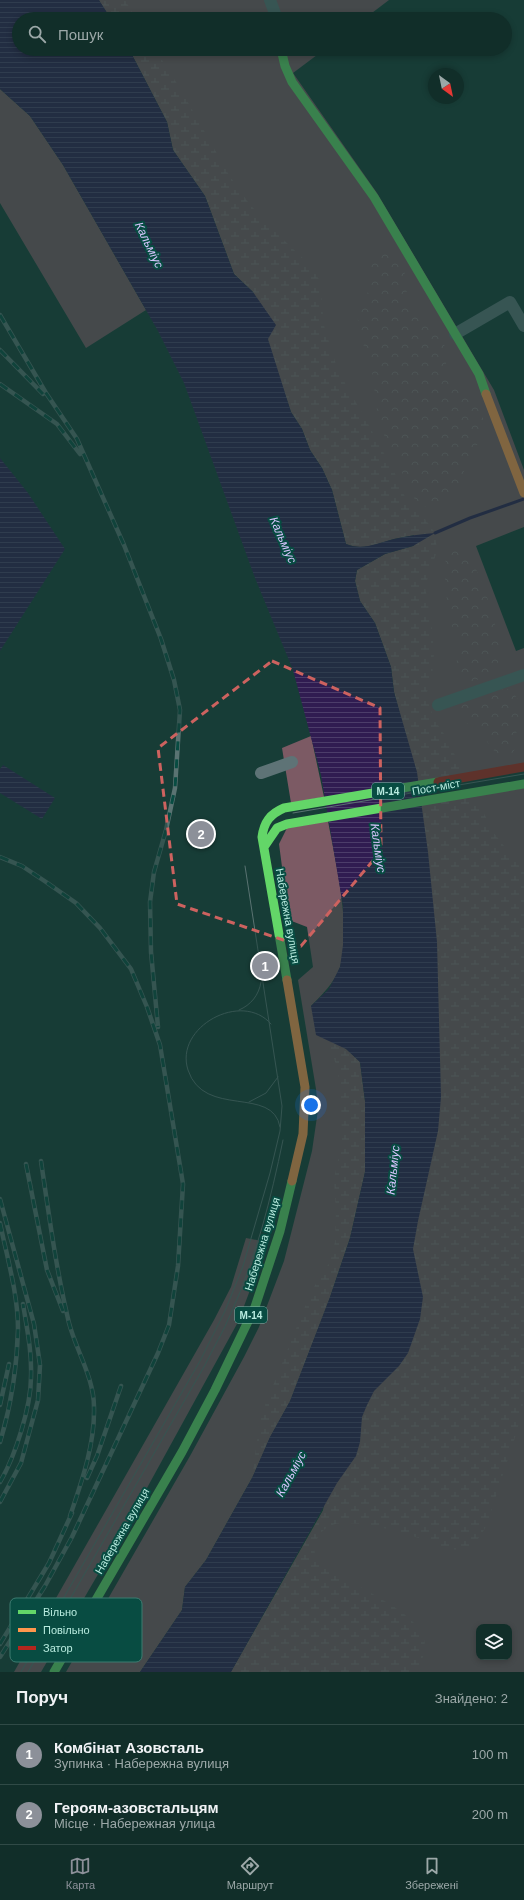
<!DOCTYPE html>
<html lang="uk">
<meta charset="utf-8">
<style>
:root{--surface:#112e29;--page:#1a3631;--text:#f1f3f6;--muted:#9ca8a8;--line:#304a46;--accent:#8c9099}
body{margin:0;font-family:Arial,sans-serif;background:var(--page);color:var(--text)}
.controls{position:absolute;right:12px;bottom:12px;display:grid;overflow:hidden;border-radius:8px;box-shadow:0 2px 6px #0003}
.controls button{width:36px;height:36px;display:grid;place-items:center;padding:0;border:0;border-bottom:1px solid var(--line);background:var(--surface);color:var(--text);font:20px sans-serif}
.compass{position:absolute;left:428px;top:68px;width:36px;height:36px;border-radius:50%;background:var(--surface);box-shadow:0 2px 6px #0003;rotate:147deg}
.you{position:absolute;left:311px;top:1105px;width:14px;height:14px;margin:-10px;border:3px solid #fff;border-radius:50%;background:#1a73e8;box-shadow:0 0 0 6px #1a73e833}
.badge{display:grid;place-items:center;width:26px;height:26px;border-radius:50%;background:var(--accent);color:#fff;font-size:13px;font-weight:700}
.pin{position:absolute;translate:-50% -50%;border:2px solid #fff;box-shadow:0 1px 4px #0006}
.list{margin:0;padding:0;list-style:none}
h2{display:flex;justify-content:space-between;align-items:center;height:52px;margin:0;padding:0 16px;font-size:17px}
h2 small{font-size:13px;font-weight:400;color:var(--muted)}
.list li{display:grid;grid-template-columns:26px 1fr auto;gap:12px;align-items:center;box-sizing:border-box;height:60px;padding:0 16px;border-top:1px solid var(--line)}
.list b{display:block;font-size:15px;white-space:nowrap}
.list p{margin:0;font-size:13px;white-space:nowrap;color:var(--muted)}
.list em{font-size:13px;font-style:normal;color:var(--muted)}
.icon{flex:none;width:22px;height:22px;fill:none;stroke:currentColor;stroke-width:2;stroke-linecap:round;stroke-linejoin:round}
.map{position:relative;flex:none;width:524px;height:1672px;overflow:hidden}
.search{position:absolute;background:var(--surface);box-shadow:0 2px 6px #0003;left:12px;right:12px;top:12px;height:44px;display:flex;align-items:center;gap:10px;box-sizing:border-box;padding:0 14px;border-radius:22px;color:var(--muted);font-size:15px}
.sheet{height:172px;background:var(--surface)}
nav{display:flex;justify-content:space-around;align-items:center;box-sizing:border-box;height:56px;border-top:1px solid var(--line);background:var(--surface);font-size:11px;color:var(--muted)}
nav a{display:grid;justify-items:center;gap:2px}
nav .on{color:var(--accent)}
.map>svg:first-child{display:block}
.grass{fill:#7c5a64;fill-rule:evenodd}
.forest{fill:url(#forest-crowns)}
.wetland{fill:url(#wetland-marsh)}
.water{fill:url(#water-rules)}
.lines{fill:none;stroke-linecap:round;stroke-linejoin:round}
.stream{stroke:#301c51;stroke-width:3}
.street{stroke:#5e7376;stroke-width:12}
.fast{stroke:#63d668;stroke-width:9}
.slow{stroke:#ff974d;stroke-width:9}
.jam{stroke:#b3261e;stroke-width:9}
.tram{stroke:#5a7372;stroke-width:1}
.rail-casing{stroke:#5a7372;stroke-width:4.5}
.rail{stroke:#084c42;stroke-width:3;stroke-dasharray:9;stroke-linecap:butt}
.marked{fill:none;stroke:#cd625f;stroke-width:3;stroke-dasharray:8 5;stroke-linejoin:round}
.labels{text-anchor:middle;stroke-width:4;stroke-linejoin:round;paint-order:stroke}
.shield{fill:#084c42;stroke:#83bbb0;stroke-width:1}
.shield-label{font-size:10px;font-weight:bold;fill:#b8ebdf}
.street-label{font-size:11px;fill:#b8ebdf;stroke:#084c42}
.water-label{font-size:12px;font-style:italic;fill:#d8c5fd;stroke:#084c42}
.key{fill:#084c42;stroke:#3d7c71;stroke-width:1}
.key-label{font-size:11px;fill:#b8ebdf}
</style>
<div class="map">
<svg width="524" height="1672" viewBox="0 0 524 1672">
<defs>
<pattern id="forest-crowns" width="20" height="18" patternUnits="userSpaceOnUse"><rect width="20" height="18" fill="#7c5a64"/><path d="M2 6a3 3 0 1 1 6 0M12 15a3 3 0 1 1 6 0" fill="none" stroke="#8c727a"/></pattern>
<pattern id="wetland-marsh" width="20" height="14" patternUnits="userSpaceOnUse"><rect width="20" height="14" fill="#7c5a64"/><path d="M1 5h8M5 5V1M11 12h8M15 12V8" fill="none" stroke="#8c727a"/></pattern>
<pattern id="water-rules" width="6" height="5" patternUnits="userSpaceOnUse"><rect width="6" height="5" fill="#301c51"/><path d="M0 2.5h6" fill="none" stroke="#4c3d6a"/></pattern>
</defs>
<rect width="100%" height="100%" fill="#173d37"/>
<path class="grass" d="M99 0H389L364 19H111Z
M129 49H325L293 73 377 193 494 390 524 470V527L476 546 516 651 524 648V764L418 782 414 535Z
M0 89 30 116 63 165 146 310 86 348 0 203Z
M311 736 324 797 291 803 282 748Z
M524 788V1672H231L323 1511 421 805ZM479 1627H509V1657H479Z
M328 821C335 860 352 930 340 967 334 983 323 994 311 1006L346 1049 360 1062 330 1297 290 1401 270 1437 252 1478 206 1560 185 1587 182 1610 140 1672H66L190 1456 244 1357 259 1327 284 1261 312 1151 318 1110 316 1089 298 980 313 967 307 927 289 920 279 844 287 828Z
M246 1238 267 1242 264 1253 238 1322 125 1528 41 1672H14L214 1320 231 1287Z"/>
<path class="forest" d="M388 252C413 260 401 289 411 307 417 317 429 319 437 327 449 341 442 358 449 373 454 382 463 388 470 395 498 426 476 442 464 471 458 486 456 500 438 506 410 515 404 473 396 456 390 446 383 436 380 424 375 405 375 386 371 367 367 352 359 337 358 321 357 311 364 301 368 292 373 276 363 254 388 252Z
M455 548C460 549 463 549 466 553 480 567 504 641 499 660 495 673 478 681 465 683 461 681 456 678 454 673 452 666 460 658 460 650 460 642 454 635 452 627 447 605 443 579 446 557L450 552Z
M507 689C524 698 519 711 517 726 515 737 520 760 501 755 492 752 488 741 482 735 474 726 463 724 458 712L460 707 465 702 479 700 500 690Z"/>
<path class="wetland" d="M99 0H125L136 19H111Z
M129 49H155L181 90 229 175 248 202 267 224 310 265 320 281 324 326 338 371 366 420 395 474 405 497 413 509 425 519 435 533 437 551 425 586 432 629 434 654 432 676 427 692 428 702 434 719 446 737 464 774 418 782 394 692 391 667 375 623 360 601 355 581 357 570 385 554 413 546 434 533C420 534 407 536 394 539 376 544 363 551 346 544L332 490 322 468 310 450 302 429 291 412 276 368 253 292 234 274 205 196 173 150 167 122Z
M475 796 494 833 524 872V1401L517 1431 487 1524C481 1537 474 1547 459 1549 447 1552 433 1543 422 1539 396 1531 368 1522 341 1523 332 1524 323 1528 319 1536 316 1540 313 1545 314 1550 319 1574 404 1601 421 1632 429 1646 423 1658 417 1672H231L346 1470 361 1429 362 1417 367 1405 374 1391 399 1366 420 1281 415 1265 413 1249 418 1221 438 1131 441 1097 437 942 421 805Z
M329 1043 346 1049 360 1062 365 1101V1172L350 1238 330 1297 290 1401 270 1437 252 1478 260 1418 304 1309 317 1281 330 1262 335 1242 336 1212 334 1179 342 1141 341 1101 338 1071Z"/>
<path class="water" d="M0 0H99L111 19H19V49H129L167 122 173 150 205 196 234 274 253 292 276 325 268 339 291 412 302 429 310 450 322 468 332 490 346 544C363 551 377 543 394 539 407 536 421 534 435 533L413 546 385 554 357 570 355 581 360 601 375 623 391 667 394 692 417 772 428 852 437 942 441 1097 438 1131 418 1221 413 1249 423 1297 420 1319 408 1353 399 1366 374 1391 367 1405 362 1417 360 1442 356 1456 337 1483 231 1672H140L182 1610 185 1587 206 1560 252 1478 270 1437 290 1401 330 1297 350 1238 365 1172V1101L360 1062 346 1049 316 1035 311 1006 329 989 340 967 343 945V906L321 775 293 670 255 578 184 383 158 331 63 165 30 116 0 89Z
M0 458 28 493 65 549 0 651Z
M3 765 55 798 42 819 0 793V769Z"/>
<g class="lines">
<path class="stream" d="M435 533 470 518 524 499"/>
<path class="street" d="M270 0 277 19
M455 334 510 302 524 326
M438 705 524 675
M261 773 292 762"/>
<path class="fast" d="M281 49 285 66 292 82 374 197 479 374 486 394
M264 847 277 828 287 824 524 784
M287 980 262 837C264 822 270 814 284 808L438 782
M54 1672 182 1452 215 1390 255 1307 280 1231 292 1181"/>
<path class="slow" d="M486 394 524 493
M287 980 305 1087 303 1134 292 1181"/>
<path class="jam" d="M438 782 524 767"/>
<path class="tram" d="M293 813 524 774
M239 1010C251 1005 259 995 261 982
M271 1024C242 990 174 1027 188 1070 204 1119 273 1085 280 1127
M249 1102 266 1093 278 1077
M21 1672 200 1361 225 1311 243 1266 270 1173 280 1131 282 1106 245 866
M28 1672 205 1365C213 1348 224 1331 231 1313 256 1259 271 1198 283 1140"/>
<defs>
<path id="rail" d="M0 315 46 393 77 439 124 545 161 639 174 680 180 710 175 788 166 830 154 872 150 902 151 952 158 1027
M0 350 43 394
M0 384 57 424 80 454
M0 857 22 866 46 882 76 903 100 928 131 969 147 1007 160 1045 183 1184 178 1266 169 1325 158 1353 72 1537 45 1586 0 1657
M41 1161C49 1215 56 1269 69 1323 76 1350 94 1378 94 1407 95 1444 82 1481 70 1516
M26 1164 47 1270 63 1311
M0 1199 34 1324 40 1365 38 1400 21 1463 0 1502
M0 1223C7 1257 18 1294 18 1329 17 1366 11 1406 0 1442
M0 1405 9 1364
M87 1478 97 1456 121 1386
M0 1482C15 1457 31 1407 31 1377 32 1352 27 1329 23 1304
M0 1644 49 1563 72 1513"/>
</defs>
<use href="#rail" class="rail-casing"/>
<use href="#rail" class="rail"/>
</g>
<path d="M0 0H524V1672H0ZM272 661 380 708 381 851 301 946 177 904 158 748Z" fill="#173d37" fill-opacity=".55" fill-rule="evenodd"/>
<path class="marked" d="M272 661 380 708 381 851 301 946 177 904 158 748Z"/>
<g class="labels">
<g class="shield">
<rect x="372" y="783" width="32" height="16" rx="3"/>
<rect x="235" y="1307" width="32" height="16" rx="3"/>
</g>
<g class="shield-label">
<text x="388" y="795">М-14</text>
<text x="251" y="1319">М-14</text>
</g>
<g class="street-label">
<text transform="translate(436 787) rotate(-10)" y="4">Пост-міст</text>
<text transform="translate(288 916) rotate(80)" y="4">Набережна вулиця</text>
<text transform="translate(262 1244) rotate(-73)" y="4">Набережна вулиця</text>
<text transform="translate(122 1531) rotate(-60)" y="4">Набережна вулиця</text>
</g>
<g class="water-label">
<text transform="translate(149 245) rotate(64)" y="4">Кальміус</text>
<text transform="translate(283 540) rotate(66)" y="4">Кальміус</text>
<text transform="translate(378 848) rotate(82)" y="4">Кальміус</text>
<text transform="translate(393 1170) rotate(-84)" y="4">Кальміус</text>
<text transform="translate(291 1474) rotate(-61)" y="4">Кальміус</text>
</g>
</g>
<rect x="10" y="1598" width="132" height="64" rx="6" class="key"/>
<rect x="18" y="1610" width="18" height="4" fill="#63d668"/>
<rect x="18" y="1628" width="18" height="4" fill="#ff974d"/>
<rect x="18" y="1646" width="18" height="4" fill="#b3261e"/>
<g class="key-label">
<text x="43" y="1616">Вільно</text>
<text x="43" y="1634">Повільно</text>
<text x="43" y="1652">Затор</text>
</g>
</svg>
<div class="controls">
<button><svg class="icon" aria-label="layers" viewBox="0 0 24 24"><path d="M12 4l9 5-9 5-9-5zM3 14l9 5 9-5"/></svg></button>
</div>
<svg class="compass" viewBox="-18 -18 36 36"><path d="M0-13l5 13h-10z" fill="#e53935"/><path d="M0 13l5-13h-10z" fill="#9ca8a8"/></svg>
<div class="you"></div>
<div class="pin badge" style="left:265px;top:966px">1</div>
<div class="pin badge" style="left:201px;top:834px">2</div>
<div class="search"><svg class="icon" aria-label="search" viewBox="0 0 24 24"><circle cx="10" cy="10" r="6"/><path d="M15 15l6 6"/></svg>Пошук</div>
</div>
<section class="sheet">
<h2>Поруч<small>Знайдено: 2</small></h2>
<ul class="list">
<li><span class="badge">1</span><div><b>Комбінат Азовсталь</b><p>Зупинка · Набережна вулиця</p></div><em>100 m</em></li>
<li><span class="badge">2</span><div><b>Героям-азовстальцям</b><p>Місце · Набережная улица</p></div><em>200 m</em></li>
</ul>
</section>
<nav>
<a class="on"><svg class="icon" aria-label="map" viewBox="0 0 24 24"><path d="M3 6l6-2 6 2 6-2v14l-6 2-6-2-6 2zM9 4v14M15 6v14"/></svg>Карта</a>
<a><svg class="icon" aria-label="directions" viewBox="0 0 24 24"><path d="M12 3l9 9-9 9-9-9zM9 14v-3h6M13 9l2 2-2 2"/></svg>Маршрут</a>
<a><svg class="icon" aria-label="saved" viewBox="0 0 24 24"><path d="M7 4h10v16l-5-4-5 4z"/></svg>Збережені</a>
</nav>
